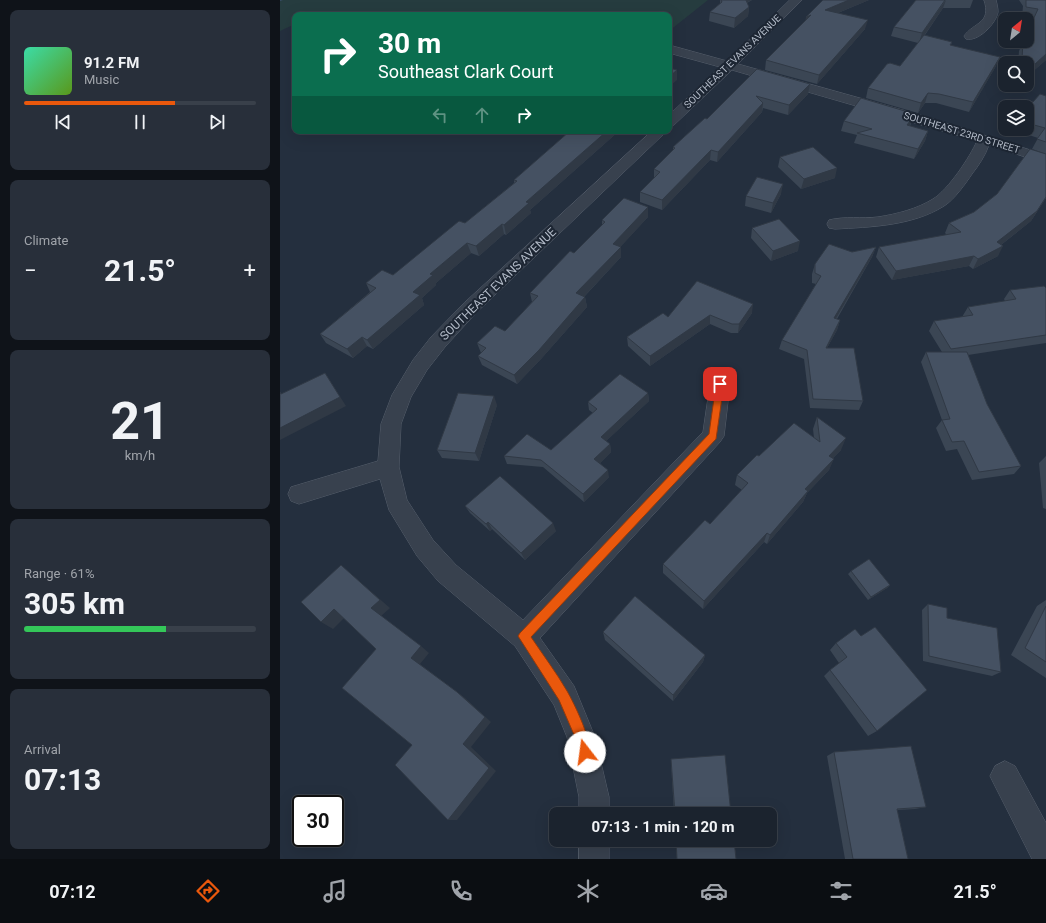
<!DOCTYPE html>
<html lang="en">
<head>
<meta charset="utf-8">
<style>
	body { margin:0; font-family:Roboto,sans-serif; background:#282f3a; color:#f1f3f6; height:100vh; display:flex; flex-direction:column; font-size:15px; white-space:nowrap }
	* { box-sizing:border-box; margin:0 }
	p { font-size:13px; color:#a0a4aa }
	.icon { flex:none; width:22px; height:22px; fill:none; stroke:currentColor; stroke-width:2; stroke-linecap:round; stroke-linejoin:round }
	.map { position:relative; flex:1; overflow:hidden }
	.drawer { display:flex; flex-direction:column; gap:10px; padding:10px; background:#0f1319; width:280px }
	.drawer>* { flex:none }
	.banner { position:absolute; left:12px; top:12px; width:380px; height:122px; border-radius:8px; box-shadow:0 4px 16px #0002,0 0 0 1px #39404a; background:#0b6e4f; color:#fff; overflow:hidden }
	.needle { width:26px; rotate:30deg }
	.fabs { position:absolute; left:718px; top:12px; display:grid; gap:8px }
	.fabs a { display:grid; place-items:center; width:36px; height:36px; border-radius:8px; background:#1b232e; box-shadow:0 4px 16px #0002,0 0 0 1px #39404a; font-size:20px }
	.speed { position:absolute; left:12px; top:795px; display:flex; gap:8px; font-size:20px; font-weight:700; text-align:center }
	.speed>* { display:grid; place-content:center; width:52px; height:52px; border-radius:50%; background:#1b232e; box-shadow:0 4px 16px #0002,0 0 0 1px #39404a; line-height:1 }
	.speed .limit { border:2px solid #111; border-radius:6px; background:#fff; color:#111 }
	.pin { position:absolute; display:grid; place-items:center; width:34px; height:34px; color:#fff; margin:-17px; border-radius:8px; box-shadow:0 2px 6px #0006 }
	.me { position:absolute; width:44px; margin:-22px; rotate:345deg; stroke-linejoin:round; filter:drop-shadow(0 0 3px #0008) }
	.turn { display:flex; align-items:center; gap:14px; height:84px; padding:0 20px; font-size:18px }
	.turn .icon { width:52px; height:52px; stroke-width:2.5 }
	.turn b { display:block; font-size:28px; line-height:34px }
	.lanes { display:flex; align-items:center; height:38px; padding:0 20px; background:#0003; justify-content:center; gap:20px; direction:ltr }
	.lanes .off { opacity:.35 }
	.big { font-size:30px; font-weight:700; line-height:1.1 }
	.drawer .tile { flex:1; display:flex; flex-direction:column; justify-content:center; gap:6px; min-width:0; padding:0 14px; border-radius:8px; background:#282f3a }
	.drawer .dial { align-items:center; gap:0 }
	.dial b { font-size:52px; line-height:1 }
	.song { display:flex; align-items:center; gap:12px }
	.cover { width:48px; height:48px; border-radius:6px; background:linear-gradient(135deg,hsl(160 70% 55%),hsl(90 70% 35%)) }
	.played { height:4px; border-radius:2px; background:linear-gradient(90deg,#ea580c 65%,#39404a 65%) }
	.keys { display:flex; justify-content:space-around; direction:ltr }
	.heat { display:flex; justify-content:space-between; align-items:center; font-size:22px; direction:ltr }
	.charge { height:6px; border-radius:3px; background:linear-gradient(90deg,#34c759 61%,#39404a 0) }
	.trip { position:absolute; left:269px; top:807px; width:228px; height:40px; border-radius:8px; background:#1b232e; box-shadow:0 4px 16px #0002,0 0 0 1px #39404a; font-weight:700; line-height:40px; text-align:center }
	.dock { display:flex; height:64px; justify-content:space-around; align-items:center; background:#0b0e12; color:#a0a4aa }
	.dock .icon { width:28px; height:28px }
	.dock .current { color:#ea580c }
	.dock b { font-size:18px; color:#f1f3f6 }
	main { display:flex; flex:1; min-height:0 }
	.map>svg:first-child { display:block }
	.green { fill:#263c3f }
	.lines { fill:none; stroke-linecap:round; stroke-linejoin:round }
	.stream { fill:#394c67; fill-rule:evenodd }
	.minor-casing { stroke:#565f6c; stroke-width:1 }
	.minor { fill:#38414e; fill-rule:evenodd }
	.wall { fill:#3b4654 }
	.shaded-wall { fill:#303945 }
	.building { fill:#455162; stroke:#303945 }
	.route { fill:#ea580c; stroke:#983908 }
	.labels { text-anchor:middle; stroke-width:4; stroke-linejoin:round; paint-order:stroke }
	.far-street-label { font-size:10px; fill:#b4bcc9; stroke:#1d2633 }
	.street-label { font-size:12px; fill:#b4bcc9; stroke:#1d2633 }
</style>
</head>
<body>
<main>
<section class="drawer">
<div class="tile">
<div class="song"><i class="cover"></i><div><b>91.2 FM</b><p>Music</p></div></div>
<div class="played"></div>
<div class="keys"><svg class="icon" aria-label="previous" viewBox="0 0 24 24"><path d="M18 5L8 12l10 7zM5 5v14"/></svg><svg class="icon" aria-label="pause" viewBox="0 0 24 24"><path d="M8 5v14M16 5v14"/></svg><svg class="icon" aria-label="next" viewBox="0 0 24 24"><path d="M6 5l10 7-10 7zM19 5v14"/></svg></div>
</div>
<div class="tile"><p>Climate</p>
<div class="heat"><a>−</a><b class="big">21.5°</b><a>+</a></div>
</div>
<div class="tile dial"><b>21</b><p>km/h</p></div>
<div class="tile"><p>Range · 61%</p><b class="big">305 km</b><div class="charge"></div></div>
<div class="tile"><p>Arrival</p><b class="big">07:13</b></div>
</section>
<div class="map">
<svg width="766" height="859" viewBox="0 0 766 859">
	<rect width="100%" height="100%" fill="#242f3e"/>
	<path class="green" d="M0 0H428L389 31V15H15V24L0 31Z"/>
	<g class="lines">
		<path class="stream" d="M0 0H3L0 1Z"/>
		<g class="minor-casing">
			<path id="minor" d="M510 0H522L458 64 644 116 766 155V164L709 145C705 156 699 165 692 174 686 183 674 200 664 206 632 226 591 227 555 229L549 228 547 224 549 220C565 216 582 219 598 217 617 214 637 209 653 199 668 190 690 157 697 141L452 70 394 125 389 126V115L440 67 389 53V45L447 61Z
				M704 0H716C717 4 718 8 718 12 716 24 698 42 686 39L684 36C694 22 712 24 704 0Z
				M372 131H387L196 313 165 347 147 370 131 397 121 424 119 467 127 500 153 540 176 565 243 620 423 432 430 384 433 378 440 376 447 378 450 384 444 436 440 442 260 638 294 686 315 737 329 797V814H299V797L287 737 274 705 235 646 158 581 137 556 109 510 100 479 19 504 11 501 8 494 11 487 98 461 101 424 112 395 133 360 151 337 184 303Z
				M725 761 735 766 766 823V859H752L715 786 710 776 715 766Z
				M299 840H329V859H299Z"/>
		</g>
		<use href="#minor" class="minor"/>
	</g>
	<path class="wall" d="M440 0H472L467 3 469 7 468 16 454 28 429 21 430 12 440 4Z
		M543 0H589L558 13 585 29 537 84 485 70 486 60 525 21Z
		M636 0H693L690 8H663L645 35 672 42 671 45 716 66 689 112 656 103H645L638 113 586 98 588 88 620 66 638 43 611 36 614 27Z
		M739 0H766V60L751 73 747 72V63H738L739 51 753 19 742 17 743 6Z
		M477 69 530 84 528 94 508 115 483 108 482 112 437 162 430 160 382 210 360 202V192L374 178V169L393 150V147L427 119Z
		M766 96V154L752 149 758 138 731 129H747V107L753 102Z
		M635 114 630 126 648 131 645 141 634 159 574 143 577 135 561 131 564 121Z
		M290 131H339L250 210 251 213 226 235 224 234 199 256 191 253 156 283V285L142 298 144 305 93 349 87 346 73 358 46 343 40 334 90 292 86 283 113 275 185 223 234 183V180Z
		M766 154V198L751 221 721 245 718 256 693 269 689 266 612 280 596 257 599 247 667 235 665 233 669 223 694 212 717 194Z
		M500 157 555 178 521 189 498 167Z
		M501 194 491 213 465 206 466 196Z
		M368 217 340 247 341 257 304 297H305L307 307 261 359 237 384 202 365 198 356 201 353 197 343 225 331 252 302 250 293 294 253 322 225V220Z
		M472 228 518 251 491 261 471 238Z
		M596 247 592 257 557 319 560 320 557 330 547 348 583 401 579 410 530 408 524 359 499 349 502 340 536 284 532 283V274L535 264 572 252Z
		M766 288V343L688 355 707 404 741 466 734 474 692 480 677 449 666 451 656 428 662 420 641 362 646 352H662L649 331 654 321 682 317 688 307 725 301 724 299 730 290Z
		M472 313 458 333H451L430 324 370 366 348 346 347 337 388 317Z
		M368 393 369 401 326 441 330 444 331 452 320 463 329 477 304 502 263 467 227 464 224 456 271 450 313 413 309 410 308 402Z
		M217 405 199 461 162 458 157 450Z
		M537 417 561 450 553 458 549 470 527 493 523 502 487 544 484 542 423 609 383 573V564L430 524 462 490 455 485 457 475 479 456 534 438 533 429Z
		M766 456V509L763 508 759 463Z
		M185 506 276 531 245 560 212 529 210 531 190 513Z
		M571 571 610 585 607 588 588 600 568 574Z
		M766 600V678L731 655 757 606Z
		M648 604 667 618 721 672 712 676 643 661 642 610Z
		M323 632 425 655 423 662 393 701 325 640Z
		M581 636 597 731 588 736 544 676 550 670 559 663 550 650 556 643Z
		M554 752 646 807 635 809 617 810 628 859H565L547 756Z
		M391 759 451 814H394L391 762Z
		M396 840H454L456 859H397Z"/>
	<path class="shaded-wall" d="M463 0H472L463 4Z
		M569 0H589L543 19 545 10Z
		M666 0 663 8 639 43 642 33Z
		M469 7 468 16 454 28 455 18Z
		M531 15 524 26 526 17Z
		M588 20 585 29 537 84 539 75Z
		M766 54V60L751 73 755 64Z
		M720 57 716 66 689 112 693 102Z
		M397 70V80L389 87V77Z
		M530 84 528 94 508 115 509 105Z
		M648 93 645 103 638 113 641 103Z
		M483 103 482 112 437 162 438 152Z
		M635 114 631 123 624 135 627 125Z
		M327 131H339L250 210 251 213 226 235 224 225 246 202Z
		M648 131 645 141 634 159 638 149Z
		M431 150 430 160 382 210V200Z
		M557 168 555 178 521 189 524 179Z
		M503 184 501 194 491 213 493 203Z
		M766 197 751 221 712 252 717 242Z
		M368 207V217L334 254 333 244Z
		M222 224 224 234 199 256 196 246Z
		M520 241 518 251 491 261 493 251Z
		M187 243 191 253 156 283V285L142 298 144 305 93 349 87 340 150 274Z
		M723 246 718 256 693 269 698 259Z
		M341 247V257L298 303 296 293Z
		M596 247 592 257 551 327 554 318Z
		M694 256 689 266 612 280 616 271Z
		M305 297 307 307 261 359 237 384 234 375Z
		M473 304 472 313 458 333 459 324Z
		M430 315V324L370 366V356Z
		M560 320 557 330 542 357 546 348Z
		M82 337 87 346 73 358 67 349Z
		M45 373 66 406 0 440V428Z
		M368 393 369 401 322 445 321 437Z
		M214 396 217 405 199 461 195 453Z
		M566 438 561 450 544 467 549 456Z
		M330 444 331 452 316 467 314 459Z
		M554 459 549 470 527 493 523 502 487 544 490 535 525 489Z
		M328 470 329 477 304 502 303 494Z
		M208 522 212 529 210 531 206 524Z
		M273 523 276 531 245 560 241 553Z
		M487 533 484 542 423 609 424 601Z
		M71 574 110 608 101 616 91 608Z
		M610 585 607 588 588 600 591 597Z
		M54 609 65 617 53 629 41 622Z
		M141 646 149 653 140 664 185 698 211 722 191 747 216 771 177 820H168L183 744 131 658Z
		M425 655 423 662 393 701V695Z"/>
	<path class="building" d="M441 0H466L469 7 455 18 430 12 442 2Z
		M543 0H569L545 10 588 20 539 75 486 60 531 15 526 17Z
		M636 0H665L642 33 614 27Z
		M746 0H766V54L755 64 742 59 743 41H747V33L758 9 746 7Z
		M644 35 672 42 670 45 720 57 693 102 659 94 648 93 641 103 588 88 607 64 610 63 620 66Z
		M389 68 397 70 389 77Z
		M477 69 530 84 509 105 476 96 483 103 438 152 431 150 382 200 360 192 380 172 374 169 395 148 393 147 425 118 427 119Z
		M760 94 766 96V142L757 139 765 128 747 123V107H742L747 100 753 102Z
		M581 98 635 114 627 125 648 131 638 149 577 133 592 129 564 121Z
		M290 131H327L246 202 249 203 224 225 222 224 196 246 187 243 150 274 153 275 133 292 140 295 87 340 82 337 67 349 40 334 96 288 86 283 102 270 113 275 179 221 185 223 237 181 234 180Z
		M533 147 557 168 524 179 500 157Z
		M750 149 766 154V197L757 211 717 242 723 246 698 259 694 256 616 271 599 247 681 232 669 223 694 212 717 194Z
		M477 177 503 184 493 203 466 196Z
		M344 198 368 207 333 244 341 247 296 293 305 297 259 350 234 375 198 356 206 348 197 343 215 326 225 331 258 296 250 293 290 251 294 253 325 222 322 220Z
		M499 219 520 241 493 251 472 228Z
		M549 244 572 252 596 247 554 318 560 320 546 348H574L583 401 533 399 527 350 502 340 541 276 535 273V264Z
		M417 281 473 304 459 324H452L430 315 370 356 347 337 383 313 388 317Z
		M764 286 766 288V335L671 349 654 321 693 315 688 307 736 299 730 290Z
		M646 352H687L707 404 741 466 699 472 684 441 672 442 662 420 670 419Z
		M45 373 60 397 0 428V392L1 394Z
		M340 374 368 393 321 437 330 444 314 459 328 470 303 494 261 460 224 456 247 434 271 450 317 409 308 402Z
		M178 393 214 396 195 453 157 450Z
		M537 417 566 438 549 456 554 459 525 489 528 491 490 535 487 533 424 601 383 564 425 520 430 524 468 483 457 475 477 455 479 456 514 423 540 442Z
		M220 476 273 523 241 553 208 522 206 524 185 506Z
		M589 559 610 585 591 597 571 571Z
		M61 565 100 600 91 608 141 646 131 658 177 692 205 717 183 744 209 768 168 820 115 765 132 745 62 688 96 649 54 609 41 622 21 602Z
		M355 596 425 655 393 695 323 632Z
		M648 604 667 608V618L717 628 721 672 649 656Z
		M766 606V662L745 648Z
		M595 627 647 690 597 731 550 670 567 657 556 643 575 629 581 636Z
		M631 746 646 807 617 809 628 859H573L554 752Z
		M445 755 451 814H395L391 759Z
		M396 840H454L456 859H397Z"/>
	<path class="route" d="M440 380 444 384 436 439 251 637C263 655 276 672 287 691 294 703 314 744 309 756L305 758 300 756 295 737 279 700 238 636 240 633 429 434 436 384Z"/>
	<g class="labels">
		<g class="far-street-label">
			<text transform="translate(452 61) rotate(-44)" y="4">SOUTHEAST EVANS AVENUE</text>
			<text transform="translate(682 132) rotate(17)" y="4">SOUTHEAST 23RD STREET</text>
		</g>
		<g class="street-label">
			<text transform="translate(218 284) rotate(-44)" y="4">SOUTHEAST EVANS AVENUE</text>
		</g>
	</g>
</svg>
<div class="fabs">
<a><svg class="needle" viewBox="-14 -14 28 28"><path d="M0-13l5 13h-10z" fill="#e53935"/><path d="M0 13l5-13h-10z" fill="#a0a4aa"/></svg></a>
<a><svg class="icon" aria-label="search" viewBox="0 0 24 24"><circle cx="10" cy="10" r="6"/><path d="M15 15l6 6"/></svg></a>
<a><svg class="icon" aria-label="layers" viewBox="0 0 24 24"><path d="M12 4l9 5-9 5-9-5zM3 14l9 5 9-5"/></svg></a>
</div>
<div class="speed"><div class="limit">30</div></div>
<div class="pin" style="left:440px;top:384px;background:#d93025"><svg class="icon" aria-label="arrive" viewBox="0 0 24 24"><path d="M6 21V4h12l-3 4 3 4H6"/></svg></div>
<svg class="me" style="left:305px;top:752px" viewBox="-20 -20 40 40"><circle r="19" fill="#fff"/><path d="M0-13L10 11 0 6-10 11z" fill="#ea580c"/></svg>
<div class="trip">07:13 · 1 min · 120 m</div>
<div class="banner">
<div class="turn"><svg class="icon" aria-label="right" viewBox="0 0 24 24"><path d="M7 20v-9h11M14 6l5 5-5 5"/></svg><div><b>30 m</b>Southeast Clark Court</div></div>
<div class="lanes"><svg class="icon off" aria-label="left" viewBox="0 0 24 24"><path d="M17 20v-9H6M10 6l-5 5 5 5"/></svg><svg class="icon off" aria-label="ahead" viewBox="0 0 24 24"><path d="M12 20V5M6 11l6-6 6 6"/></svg><svg class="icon" aria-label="right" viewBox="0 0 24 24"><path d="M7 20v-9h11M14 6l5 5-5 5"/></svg></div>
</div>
</div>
</main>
<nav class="dock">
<b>07:12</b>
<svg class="icon current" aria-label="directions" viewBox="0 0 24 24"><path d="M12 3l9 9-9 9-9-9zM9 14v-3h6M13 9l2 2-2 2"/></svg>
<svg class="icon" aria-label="music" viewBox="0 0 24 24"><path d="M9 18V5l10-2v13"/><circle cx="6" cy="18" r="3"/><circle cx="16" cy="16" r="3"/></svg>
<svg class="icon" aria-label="phone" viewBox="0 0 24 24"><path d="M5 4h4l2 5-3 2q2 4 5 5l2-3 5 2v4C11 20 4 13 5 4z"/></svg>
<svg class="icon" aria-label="climate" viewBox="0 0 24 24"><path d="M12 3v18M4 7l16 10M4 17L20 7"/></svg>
<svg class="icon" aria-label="car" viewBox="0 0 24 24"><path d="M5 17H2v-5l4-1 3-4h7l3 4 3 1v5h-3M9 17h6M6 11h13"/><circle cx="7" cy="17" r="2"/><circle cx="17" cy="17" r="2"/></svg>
<svg class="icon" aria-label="filters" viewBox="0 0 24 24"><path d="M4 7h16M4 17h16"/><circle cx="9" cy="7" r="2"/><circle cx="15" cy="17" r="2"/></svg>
<b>21.5°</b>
</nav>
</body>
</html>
